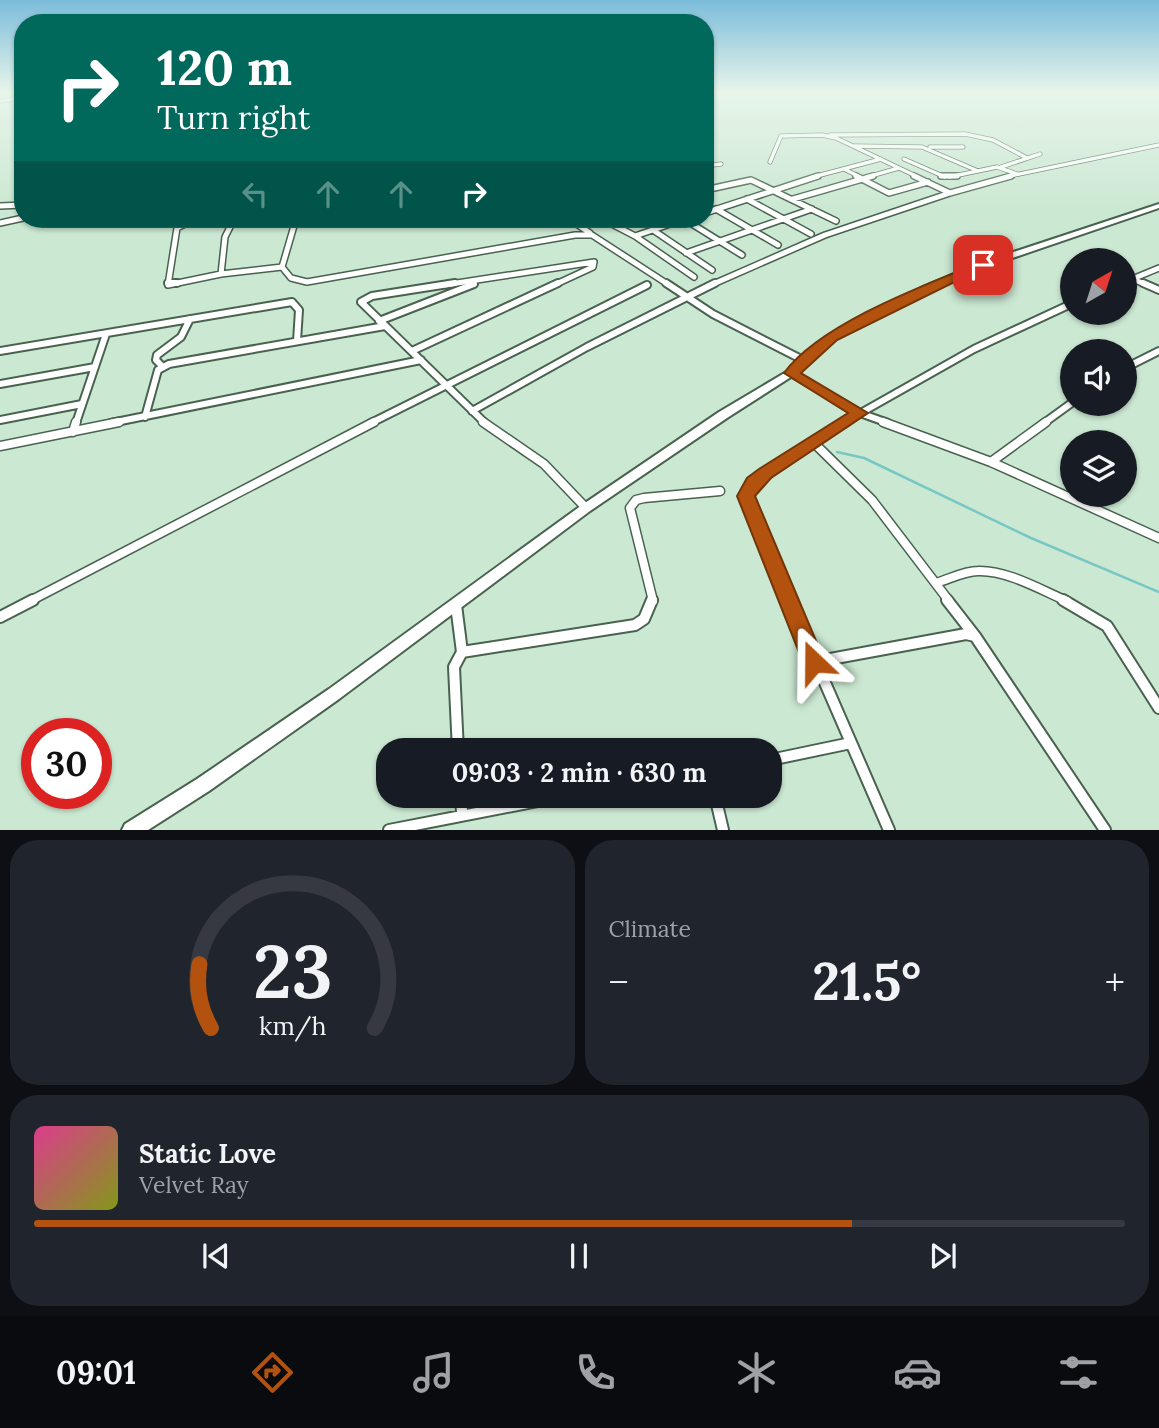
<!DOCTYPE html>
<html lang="en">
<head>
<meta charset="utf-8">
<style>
	body { margin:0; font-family:Lora,serif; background:#20242c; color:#f1f3f6; height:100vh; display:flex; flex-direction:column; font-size:26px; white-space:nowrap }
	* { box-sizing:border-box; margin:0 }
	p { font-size:23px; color:#9ea1a6 }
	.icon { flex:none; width:38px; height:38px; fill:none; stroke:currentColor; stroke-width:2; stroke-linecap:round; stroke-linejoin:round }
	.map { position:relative; height:830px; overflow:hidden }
	.drawer { display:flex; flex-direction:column; gap:10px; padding:10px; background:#0d0f14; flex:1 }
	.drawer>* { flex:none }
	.guide { position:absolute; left:14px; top:14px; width:700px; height:214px; border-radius:28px; box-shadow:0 2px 5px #0004; background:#00695c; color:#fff; overflow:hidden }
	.needle { width:46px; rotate:39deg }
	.tools { position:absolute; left:1060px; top:248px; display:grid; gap:14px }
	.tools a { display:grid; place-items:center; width:77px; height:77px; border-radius:50%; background:#171b24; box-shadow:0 2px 5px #0004; font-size:35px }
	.speed { position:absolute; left:21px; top:718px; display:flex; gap:14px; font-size:35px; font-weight:700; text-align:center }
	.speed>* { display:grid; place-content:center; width:91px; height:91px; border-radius:50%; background:#171b24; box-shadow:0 2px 5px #0004; line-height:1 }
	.speed .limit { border:10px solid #d22; background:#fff; color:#111 }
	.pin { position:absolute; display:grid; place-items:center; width:60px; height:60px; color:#fff; margin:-30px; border-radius:14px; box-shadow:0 4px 10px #0006 }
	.me { position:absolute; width:77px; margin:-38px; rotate:337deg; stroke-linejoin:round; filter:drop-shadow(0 0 5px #0008) }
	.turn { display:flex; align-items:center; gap:24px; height:147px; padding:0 28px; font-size:32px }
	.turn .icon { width:91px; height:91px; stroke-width:2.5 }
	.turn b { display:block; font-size:49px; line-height:60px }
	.lanes { display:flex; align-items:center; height:66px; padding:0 28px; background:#0003; justify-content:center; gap:35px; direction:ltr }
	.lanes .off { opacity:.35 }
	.big { font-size:52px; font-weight:700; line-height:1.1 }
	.drawer .card { flex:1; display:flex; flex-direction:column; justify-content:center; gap:10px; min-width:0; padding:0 24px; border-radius:28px; background:#20242c }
	.drawer .dial { align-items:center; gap:0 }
	.dial svg { height:182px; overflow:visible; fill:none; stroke:#363941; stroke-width:7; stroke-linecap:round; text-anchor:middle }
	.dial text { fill:#f1f3f6; stroke:none }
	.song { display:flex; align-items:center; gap:21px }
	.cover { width:84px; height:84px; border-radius:10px; background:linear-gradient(135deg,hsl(330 70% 55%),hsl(70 70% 35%)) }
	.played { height:7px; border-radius:4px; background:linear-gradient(90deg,#b2520e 75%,#363941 75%) }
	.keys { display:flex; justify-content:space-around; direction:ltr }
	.heat { display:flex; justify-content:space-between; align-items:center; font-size:38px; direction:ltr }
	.drawer .tiles { flex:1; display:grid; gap:10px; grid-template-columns:1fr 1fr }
	.card:last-child { grid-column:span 2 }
	.trip { position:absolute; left:376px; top:738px; width:406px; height:70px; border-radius:28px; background:#171b24; box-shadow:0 2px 5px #0004; font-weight:700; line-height:70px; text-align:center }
	.menu { display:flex; height:112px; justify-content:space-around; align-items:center; background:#090b0e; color:#9ea1a6 }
	.menu .icon { width:49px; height:49px }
	.menu .active { color:#b2520e }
	.menu b { font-size:32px; color:#f1f3f6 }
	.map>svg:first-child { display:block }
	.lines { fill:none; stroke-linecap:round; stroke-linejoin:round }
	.stream { stroke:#79c7c4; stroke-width:2.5 }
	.street-far4-casing { stroke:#49624f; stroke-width:5 }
	.street-far3-casing { stroke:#49624f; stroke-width:8 }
	.street-far2-casing { stroke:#49624f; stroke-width:10 }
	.street-far1-casing { stroke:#49624f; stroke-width:11 }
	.street-casing { stroke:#49624f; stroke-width:14 }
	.secondary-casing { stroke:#49624f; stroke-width:4 }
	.street-far4 { stroke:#fff; stroke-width:3.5 }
	.street-far3 { stroke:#fff; stroke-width:5 }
	.street-far2 { stroke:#fff; stroke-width:6 }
	.street-far1 { stroke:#fff; stroke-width:8 }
	.street { stroke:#fff; stroke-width:10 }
	.secondary { fill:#fff; fill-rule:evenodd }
	.route { fill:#b2520e; stroke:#743509; stroke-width:2 }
</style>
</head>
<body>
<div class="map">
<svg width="1159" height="830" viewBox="0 0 1159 830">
	<rect width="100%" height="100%" fill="#cbe8d2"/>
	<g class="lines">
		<path class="stream" d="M837 452 864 458 1031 538 1159 592"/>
		<g class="street-far4-casing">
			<path id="street-far4" d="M0 101 23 98
				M830 135 965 134 993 140 1027 158
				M854 146 922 147 978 171
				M930 147H963
				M904 159 945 177
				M770 162 781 136 822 135 836 138 918 177
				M705 166 721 164
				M1001 167 1040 154
				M844 169 860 177
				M813 177 881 159
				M867 177 899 168
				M949 177 997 167 1017 174
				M1005 177 1159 145"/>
		</g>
		<g class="street-far3-casing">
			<path id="street-far3" d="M856 176 889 193 928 182
				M914 176 950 193 1011 176
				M941 176H957
				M705 190 751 180 836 221
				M747 199 811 234
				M793 199 873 176
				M0 206 23 205
				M716 209 778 245
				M705 213 818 176
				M296 219 282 267 291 278 307 282 575 235H592L669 285
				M556 219 572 221 590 233
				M611 219 606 221 635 236
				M684 219 742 255
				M685 219 635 236 694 277
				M0 223 23 218
				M653 230 712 270
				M686 253 812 209
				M221 274 225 237 234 219
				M1135 280 1147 285
				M1125 282 1159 268
				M168 285 177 228 196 219
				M168 285 221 274 282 267
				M444 285 594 262
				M471 285 474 284
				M554 285 593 267 594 262
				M711 285 825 235 950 193"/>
		</g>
		<g class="street-far2-casing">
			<path id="street-far2" d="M168 283H177
				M455 283 372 296 361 302 485 423
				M666 283 713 314 805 361
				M1143 283 1159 290
				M379 321 474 284
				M0 351 292 302 299 310 297 341
				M412 351 558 283
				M162 366 156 360 157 355 181 337 190 319
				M1125 368 1159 351
				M791 373 860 413 888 423
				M0 384 95 367
				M472 411 587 347 715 283
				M145 417 158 370 169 364 385 326
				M0 420 82 404
				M76 423 106 334
				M111 423 421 360
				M371 423 647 285
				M843 423 974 349 1073 303
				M1044 423 1073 402"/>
		</g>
		<g class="street-far1-casing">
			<path id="street-far1" d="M483 422 544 464 586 508
				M883 422 991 462 1159 538
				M73 432 76 422
				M813 442 872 500 949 601
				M0 446 119 422
				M991 462 1046 422
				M936 583C950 579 964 571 978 571 1007 570 1041 590 1067 601
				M30 601 374 422
				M653 601 630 508 636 500 644 498 720 491
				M790 601 748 505V489L772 468 846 422"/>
		</g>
		<g class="street-casing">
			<path id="street" d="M789 600 889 830
				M947 600 975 636
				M1063 600 1107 626 1159 708
				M456 605 462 652
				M0 617 33 600
				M814 662 966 634 975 636 1105 830
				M458 751 454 667 462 652 635 625 644 619 652 600
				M770 760 851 743
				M461 796 462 813
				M715 796 723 830
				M389 830 564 796"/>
		</g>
		<g class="secondary-casing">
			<path id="secondary" d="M1159 204V208L986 267 931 290 835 339 794 375 727 418 590 511 339 699 209 791 148 830H122L125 824 197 779 329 689 582 505 719 412 788 371 829 335 925 286 980 263Z"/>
		</g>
		<use href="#street-far4" class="street-far4"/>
		<use href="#street-far3" class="street-far3"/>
		<use href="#street-far2" class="street-far2"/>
		<use href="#street-far1" class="street-far1"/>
		<use href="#street" class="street"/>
		<use href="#secondary" class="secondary"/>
	</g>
	<linearGradient id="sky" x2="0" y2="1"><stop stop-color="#7bbcda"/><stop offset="0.44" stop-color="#e8f5eb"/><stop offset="1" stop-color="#e8f5eb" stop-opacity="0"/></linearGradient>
	<rect width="1159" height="209" fill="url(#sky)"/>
	<path class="route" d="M979 263 989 265 837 340 801 373 868 413 771 478 755 496 825 662 822 670 814 673 806 670 737 496 747 478 759 469 848 413 784 373C820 324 922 286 979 263Z"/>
</svg>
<div class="tools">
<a><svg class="needle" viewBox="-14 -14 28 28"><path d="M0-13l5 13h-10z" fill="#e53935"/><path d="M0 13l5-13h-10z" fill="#9ea1a6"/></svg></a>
<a><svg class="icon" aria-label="sound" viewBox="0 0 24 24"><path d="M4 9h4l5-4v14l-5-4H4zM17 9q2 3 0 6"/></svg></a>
<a><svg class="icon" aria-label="layers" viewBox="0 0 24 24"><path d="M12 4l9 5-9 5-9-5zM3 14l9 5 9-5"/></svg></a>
</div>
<div class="speed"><div class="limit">30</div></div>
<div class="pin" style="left:983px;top:265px;background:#d93025"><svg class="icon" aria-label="arrive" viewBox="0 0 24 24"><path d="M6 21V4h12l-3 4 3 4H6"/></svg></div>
<svg class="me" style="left:814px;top:662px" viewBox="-20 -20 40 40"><path d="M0-17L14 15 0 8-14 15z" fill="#b2520e" stroke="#fff" stroke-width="4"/></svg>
<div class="trip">09:03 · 2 min · 630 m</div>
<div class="guide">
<div class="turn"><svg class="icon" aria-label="right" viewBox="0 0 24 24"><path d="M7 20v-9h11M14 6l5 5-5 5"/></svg><div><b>120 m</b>Turn right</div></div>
<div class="lanes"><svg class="icon off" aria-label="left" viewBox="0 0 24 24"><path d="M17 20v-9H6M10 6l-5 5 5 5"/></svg><svg class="icon off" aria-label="ahead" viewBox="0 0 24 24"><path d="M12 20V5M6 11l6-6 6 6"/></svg><svg class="icon off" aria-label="ahead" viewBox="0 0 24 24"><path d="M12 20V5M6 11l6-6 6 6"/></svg><svg class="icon" aria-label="right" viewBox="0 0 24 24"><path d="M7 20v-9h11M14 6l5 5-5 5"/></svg></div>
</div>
</div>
<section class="drawer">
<div class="tiles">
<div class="card dial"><svg viewBox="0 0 100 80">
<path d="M14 69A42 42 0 1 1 86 69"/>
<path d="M14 69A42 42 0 0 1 9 41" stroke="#b2520e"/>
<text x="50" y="56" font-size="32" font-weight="700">23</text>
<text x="50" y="72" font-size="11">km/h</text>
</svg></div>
<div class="card"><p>Climate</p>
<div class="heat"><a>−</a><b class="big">21.5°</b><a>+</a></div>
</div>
<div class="card">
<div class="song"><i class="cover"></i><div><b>Static Love</b><p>Velvet Ray</p></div></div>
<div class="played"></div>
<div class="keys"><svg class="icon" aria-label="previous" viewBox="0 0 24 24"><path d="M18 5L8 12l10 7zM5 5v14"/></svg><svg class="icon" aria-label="pause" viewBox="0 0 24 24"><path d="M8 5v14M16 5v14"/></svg><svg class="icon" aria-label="next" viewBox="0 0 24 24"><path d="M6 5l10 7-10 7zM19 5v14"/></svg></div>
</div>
</div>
</section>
<nav class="menu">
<b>09:01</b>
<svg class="icon active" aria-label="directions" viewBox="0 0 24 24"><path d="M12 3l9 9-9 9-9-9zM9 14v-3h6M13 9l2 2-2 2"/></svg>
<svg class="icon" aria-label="music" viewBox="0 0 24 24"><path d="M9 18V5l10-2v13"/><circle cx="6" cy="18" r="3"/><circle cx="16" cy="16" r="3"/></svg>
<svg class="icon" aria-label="phone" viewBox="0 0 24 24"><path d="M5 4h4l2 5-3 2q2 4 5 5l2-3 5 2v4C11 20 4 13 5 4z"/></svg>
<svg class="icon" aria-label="climate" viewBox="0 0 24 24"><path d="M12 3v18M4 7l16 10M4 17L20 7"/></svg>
<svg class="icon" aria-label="car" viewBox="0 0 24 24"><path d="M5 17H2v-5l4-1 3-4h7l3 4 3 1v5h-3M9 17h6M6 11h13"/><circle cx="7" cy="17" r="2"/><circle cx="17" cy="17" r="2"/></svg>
<svg class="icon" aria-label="filters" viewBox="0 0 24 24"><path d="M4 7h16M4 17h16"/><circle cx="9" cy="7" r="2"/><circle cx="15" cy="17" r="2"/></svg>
</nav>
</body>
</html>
